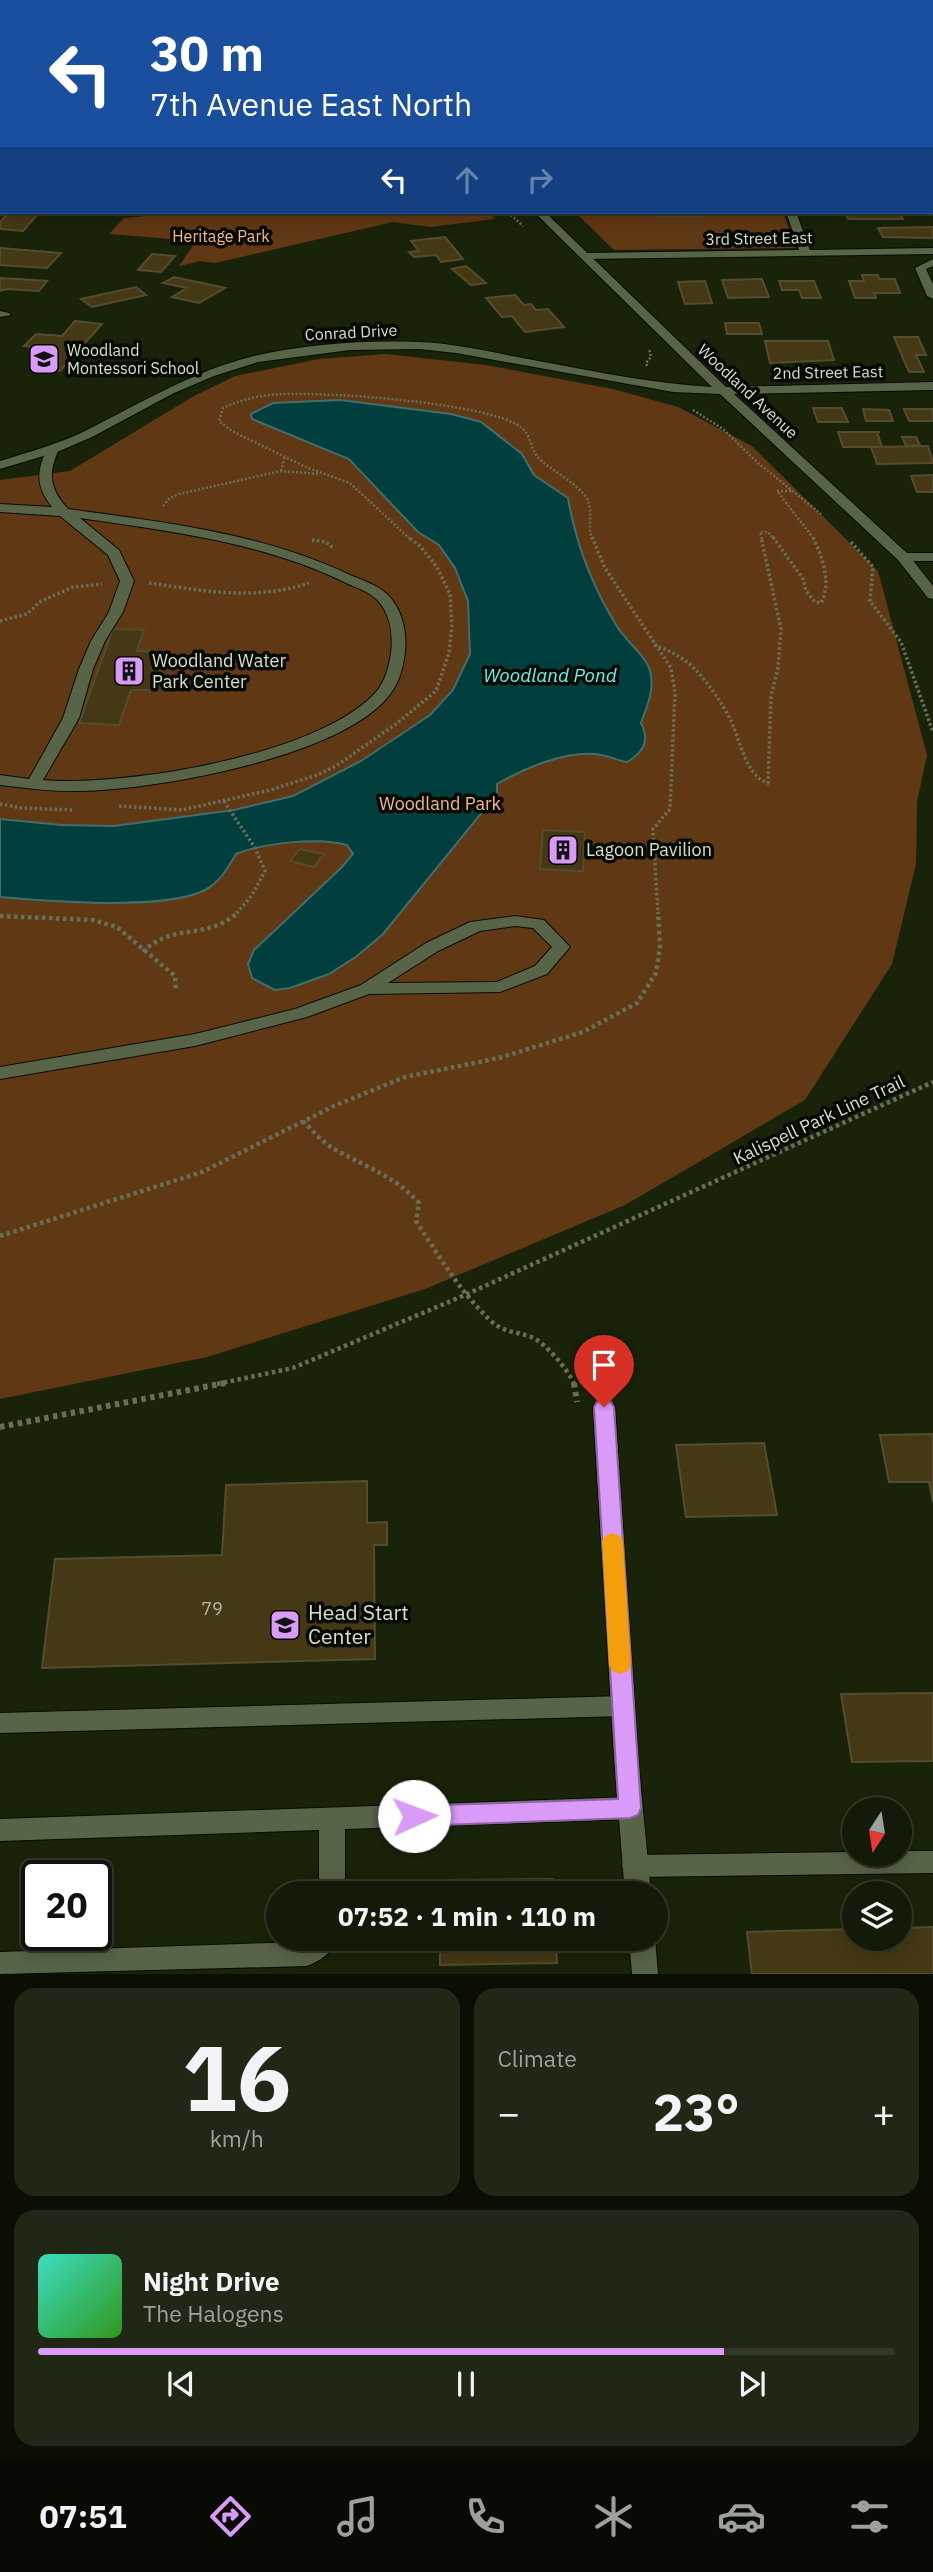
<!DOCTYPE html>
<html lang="en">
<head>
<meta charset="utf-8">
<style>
	body { margin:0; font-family:"IBM Plex Sans",sans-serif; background:#202715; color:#f1f3f6; height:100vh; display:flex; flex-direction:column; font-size:26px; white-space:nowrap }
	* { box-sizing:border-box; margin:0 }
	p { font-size:23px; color:#9da19b }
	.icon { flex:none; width:38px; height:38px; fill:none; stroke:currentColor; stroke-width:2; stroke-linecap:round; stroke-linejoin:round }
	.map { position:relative; height:1974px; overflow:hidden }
	.details { display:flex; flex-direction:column; gap:14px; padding:14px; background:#0a0e04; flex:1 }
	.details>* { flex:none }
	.banner { position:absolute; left:0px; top:0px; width:934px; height:214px; box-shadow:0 4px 18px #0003,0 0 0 2px #323828; background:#1a4fa0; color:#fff; overflow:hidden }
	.needle { width:46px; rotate:192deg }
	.buttons { position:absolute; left:842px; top:1797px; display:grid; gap:14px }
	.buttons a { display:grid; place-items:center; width:70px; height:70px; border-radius:50%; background:#131a07; box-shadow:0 4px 18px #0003,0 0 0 2px #323828; font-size:35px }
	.speed { position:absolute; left:21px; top:1860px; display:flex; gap:14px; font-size:35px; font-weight:700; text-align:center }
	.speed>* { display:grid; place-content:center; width:91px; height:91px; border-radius:50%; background:#131a07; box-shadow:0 4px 18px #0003,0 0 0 2px #323828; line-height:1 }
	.speed .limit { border:4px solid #111; border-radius:10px; background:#fff; color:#111 }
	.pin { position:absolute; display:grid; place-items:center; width:60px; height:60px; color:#fff; margin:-72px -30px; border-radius:50% 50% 50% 0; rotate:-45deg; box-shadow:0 0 7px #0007 }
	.pin .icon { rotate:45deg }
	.me { position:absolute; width:77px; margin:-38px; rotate:88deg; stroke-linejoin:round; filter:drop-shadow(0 0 5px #0008) }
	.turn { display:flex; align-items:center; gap:24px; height:147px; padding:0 35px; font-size:32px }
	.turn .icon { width:91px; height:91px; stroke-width:2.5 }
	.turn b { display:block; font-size:49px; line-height:60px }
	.lanes { display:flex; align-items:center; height:66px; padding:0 35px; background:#0003; justify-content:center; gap:35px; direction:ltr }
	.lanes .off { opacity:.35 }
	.big { font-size:52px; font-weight:800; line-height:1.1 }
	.details .widget { flex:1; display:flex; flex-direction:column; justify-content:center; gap:10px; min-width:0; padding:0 24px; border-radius:21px; background:#202715 }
	.details .dial { align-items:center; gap:0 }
	.dial b { font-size:91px; line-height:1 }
	.song { display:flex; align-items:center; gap:21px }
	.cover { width:84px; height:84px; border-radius:10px; background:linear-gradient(135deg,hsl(170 70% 55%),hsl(110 70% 35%)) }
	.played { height:7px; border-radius:4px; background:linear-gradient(90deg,#da9af7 80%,#323828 80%) }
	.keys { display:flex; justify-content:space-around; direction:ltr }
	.heat { display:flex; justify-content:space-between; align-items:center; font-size:38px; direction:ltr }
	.details .tiles { flex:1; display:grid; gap:14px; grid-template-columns:1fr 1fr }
	.widget:last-child { grid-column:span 2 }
	.trip { position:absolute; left:266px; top:1881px; width:402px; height:70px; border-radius:35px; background:#131a07; box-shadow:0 4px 18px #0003,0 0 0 2px #323828; font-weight:800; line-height:70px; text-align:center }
	.menu { display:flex; height:112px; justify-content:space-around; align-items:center; background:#080a03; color:#9da19b }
	.menu .icon { width:49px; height:49px }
	.menu .selected { color:#da9af7 }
	.menu b { font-size:32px; color:#f1f3f6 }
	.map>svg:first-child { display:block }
	.green { fill:#613814 }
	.water { fill:#013e3e; stroke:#426e6a; stroke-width:2 }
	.building { fill:#443914; stroke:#554c2f; stroke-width:2 }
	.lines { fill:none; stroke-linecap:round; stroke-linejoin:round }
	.lane-casing { stroke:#050c00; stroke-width:2 }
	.street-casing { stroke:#050c00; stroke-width:2 }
	.secondary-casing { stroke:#050c00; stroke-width:2 }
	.path-far3 { stroke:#676f59; stroke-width:2.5; stroke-dasharray:2 2; stroke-linecap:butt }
	.path-far2 { stroke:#676f59; stroke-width:3.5; stroke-dasharray:2.5 2.5; stroke-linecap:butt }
	.path-far1 { stroke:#676f59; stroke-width:4.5; stroke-dasharray:3.5 3.5; stroke-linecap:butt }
	.path { stroke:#676f59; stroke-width:6; stroke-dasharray:4.5 4.5; stroke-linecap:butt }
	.lane { fill:#586448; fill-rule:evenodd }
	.street { fill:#586448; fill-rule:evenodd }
	.secondary { fill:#586448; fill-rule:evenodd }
	.route { fill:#da9af7; stroke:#8e64a1; stroke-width:2 }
	.slow { fill:#f59e0b }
	.labels { text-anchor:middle; stroke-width:7; stroke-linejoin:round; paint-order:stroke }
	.far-park-label { font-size:16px; fill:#f6b686; stroke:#070a03 }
	.far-street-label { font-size:16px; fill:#d8dfcf; stroke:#070a03 }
	.far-poi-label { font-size:16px; fill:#d8dfcf; stroke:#070a03; text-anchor:start }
	.poi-label { font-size:18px; fill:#d8dfcf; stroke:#070a03; text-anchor:start }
	.park-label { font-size:18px; fill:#f6b686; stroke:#070a03 }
	.street-label { font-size:18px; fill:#d8dfcf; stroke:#070a03 }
	.near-number-label { font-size:18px; fill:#b3b6a0 }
	.water-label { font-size:19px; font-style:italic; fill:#64f3f3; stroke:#070a03 }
	.near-poi-label { font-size:21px; fill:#d8dfcf; stroke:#070a03; text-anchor:start }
</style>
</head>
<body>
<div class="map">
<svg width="933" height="1974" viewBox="0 0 933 1974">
	<rect width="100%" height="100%" fill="#192309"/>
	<path class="green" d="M188 212H489L495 219 430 227 393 222 215 263 200 261 179 266 196 241 109 234 124 218Z
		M575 212H783L796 248 614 250Z
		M386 354 486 365 613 389 678 407 752 446 878 571 927 755 917 802 916 864 892 964 805 1100 625 1205 425 1289 207 1357 0 1399V480L70 471 194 396 235 376 319 359Z"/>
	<path class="water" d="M340 400 451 414 481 422 522 454 534 475 568 498C576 545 593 588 618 628 627 642 646 656 650 671 655 690 647 706 641 723 650 740 643 753 627 762 617 760 606 755 595 754 563 752 524 768 497 784V794L383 934 357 956 329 974 290 988 275 990 252 978 248 964 254 950 341 868 353 854 347 845C319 837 263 843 236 854 227 869 220 882 205 890 164 911 47 901 0 897V819L62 825 114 826 234 810 293 796 361 761 430 715 453 690 470 654 468 601 455 568 439 545 418 532 349 459 252 419 251 414 273 403Z"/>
	<path class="building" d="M655 212H702L703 217H656Z
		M845 212H899L903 219H848Z
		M9 213 37 215 23 231 0 229V222Z
		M933 227V238L883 237 878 228Z
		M445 237 463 259 441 262 436 255 414 257 409 252 419 251 411 241Z
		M0 248 61 253 47 268 0 265Z
		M152 254 175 256 161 272 138 270Z
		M466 266 486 283 471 285 452 269Z
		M862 275H878L879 279H895L900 293H874L876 298H855L849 281H864Z
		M174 277 225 288 199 303 172 297 187 288 163 283Z
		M0 278 47 281 39 291 7 289 0 291Z
		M762 279 769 297 728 298 722 280Z
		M705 281 712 303 685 304 678 282Z
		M779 281H814L821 298H802L799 290H782Z
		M136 287 146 295 92 307 81 299Z
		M515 295 524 305 531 304 536 310 548 309 564 327 525 332 512 316 502 317 486 298Z
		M75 321 102 324 60 371 32 368 49 349 24 346 36 334 62 336Z
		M725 323H759L762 334H727Z
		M894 337H918L926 355H916L924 372H909Z
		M765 341H828L834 360 770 363Z
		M813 408H842L848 422H818Z
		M863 409 889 410 893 421H866Z
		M904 409H933V421H909Z
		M838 432H880H877L882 447H843Z
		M902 437H916L920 445 906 446Z
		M928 446 933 463 877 464 871 447Z
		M933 475V492H917L911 476Z
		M113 629 144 630 137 651 167 652 154 690H131L119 725 79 723Z
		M543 830 585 832 583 871 540 869Z
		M300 849 324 854 314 867 290 861Z
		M933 1434V1502L929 1482H889L880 1435Z
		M764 1443 777 1515 686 1517 676 1445Z
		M367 1481V1523L387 1522V1545H374L375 1659 42 1668 55 1559 222 1555 226 1485Z
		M933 1693V1761L852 1762 841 1694Z
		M553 1879 554 1894H440V1880Z
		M933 1927V1974H752L747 1932 854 1929V1939H900V1928Z
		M440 1939H556L557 1963 440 1965Z"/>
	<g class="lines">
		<g class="lane-casing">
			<path id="lane" d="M540 0H548L549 2H541Z
				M839 0H847L848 2H840Z
				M933 259V266L926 269 933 284V299L927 296 915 268Z
				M53 445 59 449C48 473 49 489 68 509 163 522 262 533 350 575 362 580 378 585 388 595 404 611 408 637 404 659 402 673 397 686 388 697 337 758 155 790 79 791 52 792 26 788 0 785V775L29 779 63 718 79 669 91 641 109 612 120 581 108 555 60 516 0 512V504L52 507C36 487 36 472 47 449ZM80 518C169 531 260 542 342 581 354 587 371 592 379 602 391 616 393 636 391 653 389 666 385 682 376 692 320 755 125 787 43 780L79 718 93 669 105 641 123 612 134 581 119 550Z
				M515 916 544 920 570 947 547 974 500 992 369 994 307 1017 195 1046 0 1079V1067L195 1034 295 1009 361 985 426 943 470 922ZM515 926 533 928 552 947 535 966 497 982 388 983 438 951 480 931Z
				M623 1696 631 1699 635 1706 631 1713 623 1716 0 1733V1713Z
				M630 1797 639 1800 642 1808 639 1816 630 1819 345 1829V1894H319V1830L0 1841V1819Z
				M900 1851H933V1873L635 1877 626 1874 622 1866 626 1858 635 1855 854 1852V1855H900Z
				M306 1939H339C333 1952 320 1961 307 1966L0 1974V1952L302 1942Z"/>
		</g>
		<g class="street-casing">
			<path id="street" d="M211 0H222L223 2H212Z
				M704 0H712L713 2H705Z
				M0 114H2V120H0Z
				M2 145V153H0V146Z
				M786 212H796L810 250 933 248V254L585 259 580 256 585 253 799 250Z
				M0 311 9 313 11 315 0 317Z
				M933 553V561H903L896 557 903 553Z
				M604 1399 612 1401 615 1407 638 1757 651 1894H625L614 1757 593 1407 596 1401Z
				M629 1939H655L658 1974H632Z"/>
		</g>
		<g class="secondary-casing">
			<path id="secondary" d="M291 0H301L302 2H292Z
				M534 212H545L726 387 933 382V390L734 394 908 554 933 586V599L928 598 898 560 720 394 673 392 456 353 419 349 350 350 258 362 214 376 174 393 92 437 57 452 0 469V461C29 452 58 444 85 431 141 403 193 371 254 356 306 344 365 340 418 342 448 343 478 349 507 355 575 367 643 383 712 387Z"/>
		</g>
		<path class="path-far3" d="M508 212 523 226
			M647 366 646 363 651 357 649 349
			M693 410 723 429 758 463 821 514
			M281 471 285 456
			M791 491H777L814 539
			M163 506 170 498 179 494 281 471 318 474
			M410 539 350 483 308 468 232 431 219 421 223 408C238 401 253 397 269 395 313 390 491 402 522 428 531 436 530 447 537 456 549 470 576 482 586 497 594 510 587 526 592 539
			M762 539 760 532H768L774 539"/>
		<path class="path-far2" d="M592 537 605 568 671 668 675 693 670 809 653 829 658 914
			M773 537 803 579 806 591 815 602 821 603C832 582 822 557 813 537
			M312 540 326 542 333 548
			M851 542 873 567 870 601 901 642 933 732
			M149 583C203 591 256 601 309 583
			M0 621 27 614 41 601 73 587 102 584
			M654 645C670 651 683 657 696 670 708 683 722 703 730 719 740 738 745 776 768 783L771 696 778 668 781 629 761 537
			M224 801 255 848 265 871 252 895 236 914
			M0 804 22 808 72 810
			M119 806 182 810 270 790 317 775 336 766 396 724 436 691 449 653 452 626 450 594 437 567 420 546 408 537"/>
		<path class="path-far1" d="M0 916 93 920 117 927 175 976 176 991
			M143 952C172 922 208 941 238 912
			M303 1121C313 1131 323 1143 336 1150 366 1167 395 1176 419 1203L416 1221C439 1256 460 1292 491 1321 504 1333 516 1331 531 1337 544 1341 570 1372 574 1384
			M0 1236 202 1172 334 1106 405 1077 499 1058 583 1032 637 1003 656 973 660 946 658 912
			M217 1384 293 1368 465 1295 933 1082"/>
		<path class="path" d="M574 1383 577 1402
			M0 1427 225 1383"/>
		<use href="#lane" class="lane"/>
		<use href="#street" class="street"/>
		<use href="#secondary" class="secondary"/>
	</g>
	<path class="route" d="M604 1400 611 1402 614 1407 641 1808 638 1815 630 1818 414 1826 405 1823 402 1816 405 1809 414 1806 618 1799 594 1407 597 1402Z"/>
	<path class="slow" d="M612 1533 620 1536 623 1541 631 1665 628 1671 620 1674 612 1671 609 1665 602 1541 605 1536Z"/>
	<defs>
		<g id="school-square" transform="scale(1.575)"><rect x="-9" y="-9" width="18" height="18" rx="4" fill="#da9af7" stroke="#070a03"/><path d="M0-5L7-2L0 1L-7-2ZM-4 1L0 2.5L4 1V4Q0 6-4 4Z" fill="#111"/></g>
		<g id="building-square" transform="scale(1.575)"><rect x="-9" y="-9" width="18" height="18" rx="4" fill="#da9af7" stroke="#070a03"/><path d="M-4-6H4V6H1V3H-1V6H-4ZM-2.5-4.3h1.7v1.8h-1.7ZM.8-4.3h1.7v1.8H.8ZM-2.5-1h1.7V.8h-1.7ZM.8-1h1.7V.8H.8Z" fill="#111"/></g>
	</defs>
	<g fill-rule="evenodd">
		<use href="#school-square" x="44" y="359"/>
		<use href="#building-square" x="129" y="671"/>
		<use href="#building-square" x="563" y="850"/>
		<use href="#school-square" x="285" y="1625"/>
	</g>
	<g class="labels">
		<g class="far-park-label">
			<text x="221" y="242">Heritage Park</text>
		</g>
		<g class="far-street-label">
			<text transform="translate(759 238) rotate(-1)" y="6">3rd Street East</text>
			<text transform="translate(351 332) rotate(-3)" y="6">Conrad Drive</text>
			<text transform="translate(828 372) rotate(-1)" y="6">2nd Street East</text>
			<text transform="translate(748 391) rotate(43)" y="6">Woodland Avenue</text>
		</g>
		<g class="far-poi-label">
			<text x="67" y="356">Woodland<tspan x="67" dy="18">Montessori School</tspan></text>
		</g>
		<g class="poi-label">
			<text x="152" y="667">Woodland Water<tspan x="152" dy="21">Park Center</tspan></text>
			<text x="586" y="856">Lagoon Pavilion</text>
		</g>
		<g class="park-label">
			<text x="440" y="810">Woodland Park</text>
		</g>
		<g class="street-label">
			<text transform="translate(819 1120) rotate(-25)" y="6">Kalispell Park Line Trail</text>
		</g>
		<g class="near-number-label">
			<text x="212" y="1615">79</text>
		</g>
		<g class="water-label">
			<text x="550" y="682">Woodland Pond</text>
		</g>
		<g class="near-poi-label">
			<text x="308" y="1620">Head Start<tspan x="308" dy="24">Center</tspan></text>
		</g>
	</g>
</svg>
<div class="buttons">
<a><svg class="needle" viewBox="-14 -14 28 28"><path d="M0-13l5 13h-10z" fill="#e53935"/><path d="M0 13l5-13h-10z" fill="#9da19b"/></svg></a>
<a><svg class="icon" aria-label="layers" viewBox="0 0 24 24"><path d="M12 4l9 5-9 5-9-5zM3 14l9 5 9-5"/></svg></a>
</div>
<div class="speed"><div class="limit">20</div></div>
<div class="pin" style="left:604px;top:1407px;background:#d93025"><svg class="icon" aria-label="arrive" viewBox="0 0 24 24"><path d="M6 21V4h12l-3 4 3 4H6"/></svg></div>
<svg class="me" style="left:414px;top:1816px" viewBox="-20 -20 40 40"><circle r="19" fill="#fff"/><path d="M0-13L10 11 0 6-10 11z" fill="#da9af7"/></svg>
<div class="trip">07:52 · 1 min · 110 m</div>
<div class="banner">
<div class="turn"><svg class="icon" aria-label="left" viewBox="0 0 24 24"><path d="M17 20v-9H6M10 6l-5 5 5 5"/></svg><div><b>30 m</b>7th Avenue East North</div></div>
<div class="lanes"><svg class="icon" aria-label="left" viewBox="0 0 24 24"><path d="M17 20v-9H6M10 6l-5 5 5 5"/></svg><svg class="icon off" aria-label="ahead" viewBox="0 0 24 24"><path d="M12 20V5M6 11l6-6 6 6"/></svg><svg class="icon off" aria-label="right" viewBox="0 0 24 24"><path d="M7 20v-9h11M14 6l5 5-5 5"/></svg></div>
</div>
</div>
<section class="details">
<div class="tiles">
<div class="widget dial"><b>16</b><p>km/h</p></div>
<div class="widget"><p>Climate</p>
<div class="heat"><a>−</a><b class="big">23°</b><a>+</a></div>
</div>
<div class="widget">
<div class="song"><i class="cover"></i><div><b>Night Drive</b><p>The Halogens</p></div></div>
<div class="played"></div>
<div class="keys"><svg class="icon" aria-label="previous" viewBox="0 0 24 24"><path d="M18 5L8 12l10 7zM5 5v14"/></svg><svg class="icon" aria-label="pause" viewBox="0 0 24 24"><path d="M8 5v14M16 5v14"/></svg><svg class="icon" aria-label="next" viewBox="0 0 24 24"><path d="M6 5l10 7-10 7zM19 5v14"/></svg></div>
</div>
</div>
</section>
<nav class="menu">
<b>07:51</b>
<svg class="icon selected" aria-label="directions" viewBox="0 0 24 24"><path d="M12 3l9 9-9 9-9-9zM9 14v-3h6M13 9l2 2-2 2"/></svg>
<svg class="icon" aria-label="music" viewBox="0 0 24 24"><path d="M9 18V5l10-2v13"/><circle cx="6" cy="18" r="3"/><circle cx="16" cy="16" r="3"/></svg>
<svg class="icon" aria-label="phone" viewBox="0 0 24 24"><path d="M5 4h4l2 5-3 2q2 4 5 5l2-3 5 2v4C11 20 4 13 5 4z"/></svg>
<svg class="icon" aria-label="climate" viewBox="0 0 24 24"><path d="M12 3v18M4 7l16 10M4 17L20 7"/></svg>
<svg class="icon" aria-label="car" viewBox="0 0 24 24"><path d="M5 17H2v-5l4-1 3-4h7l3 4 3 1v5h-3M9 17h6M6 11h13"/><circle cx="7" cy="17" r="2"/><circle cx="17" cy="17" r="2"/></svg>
<svg class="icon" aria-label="filters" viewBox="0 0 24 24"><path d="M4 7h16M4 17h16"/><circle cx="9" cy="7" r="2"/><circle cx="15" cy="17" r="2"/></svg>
</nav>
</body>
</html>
